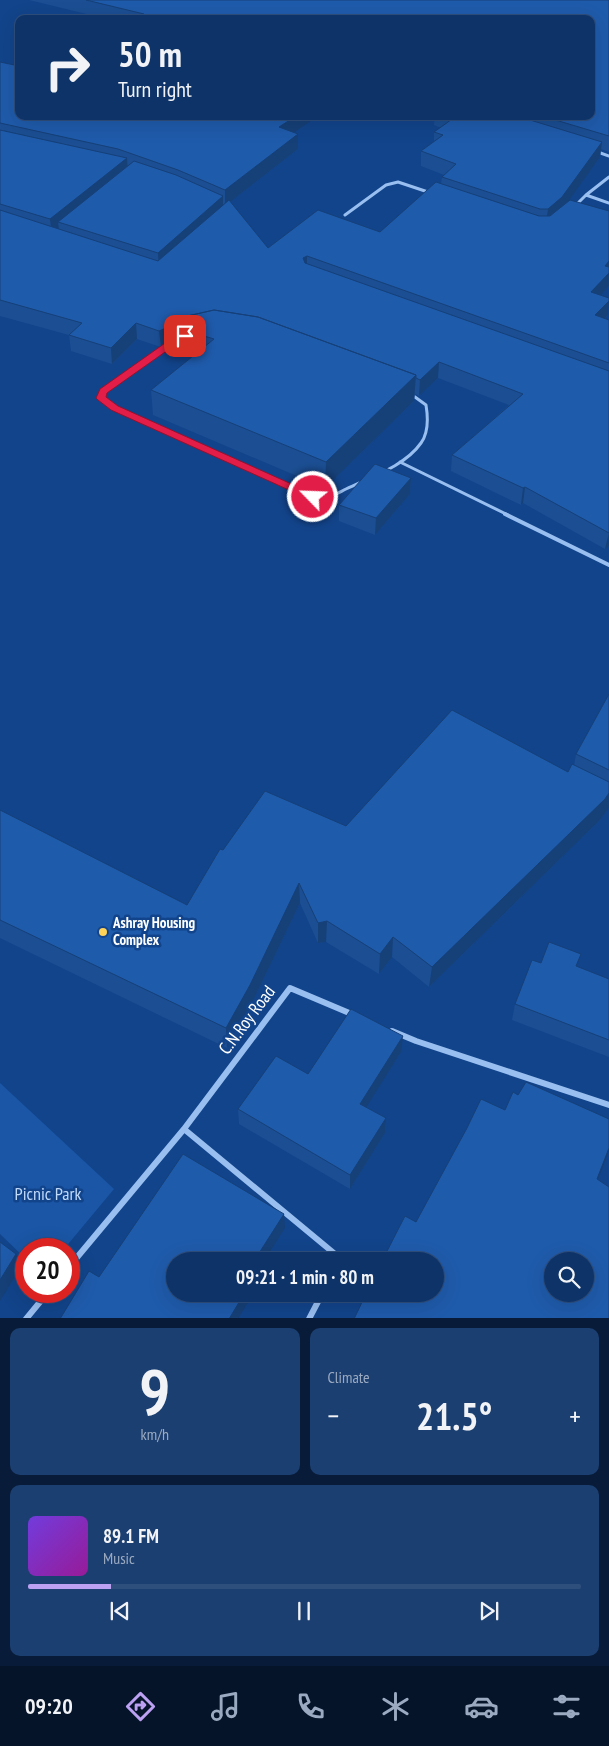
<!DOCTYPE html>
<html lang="en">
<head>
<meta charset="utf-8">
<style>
	body { margin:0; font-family:"PT Sans Narrow",sans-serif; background:#1c3f71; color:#f1f3f6; height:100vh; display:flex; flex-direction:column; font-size:19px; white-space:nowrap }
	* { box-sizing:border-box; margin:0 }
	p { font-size:16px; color:#9baac0 }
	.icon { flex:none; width:28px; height:28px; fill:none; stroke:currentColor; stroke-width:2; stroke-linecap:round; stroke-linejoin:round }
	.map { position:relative; height:1318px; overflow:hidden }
	.panel { display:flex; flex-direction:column; gap:10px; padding:10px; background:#081c39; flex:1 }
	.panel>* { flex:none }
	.hud { position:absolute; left:15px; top:15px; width:580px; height:105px; border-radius:10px; box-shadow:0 5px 20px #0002,0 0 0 1px #2e4e7c; background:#0e3368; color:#f1f3f6; overflow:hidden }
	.fabs { position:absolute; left:544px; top:1252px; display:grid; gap:10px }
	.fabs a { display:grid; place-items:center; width:50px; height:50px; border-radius:50%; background:#0e3368; box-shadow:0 5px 20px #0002,0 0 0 1px #2e4e7c; font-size:25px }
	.speed { position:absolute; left:15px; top:1238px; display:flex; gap:10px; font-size:25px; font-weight:700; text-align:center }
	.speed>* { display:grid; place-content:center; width:65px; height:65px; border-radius:50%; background:#0e3368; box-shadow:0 5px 20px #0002,0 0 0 1px #2e4e7c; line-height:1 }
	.speed .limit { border:8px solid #d22; background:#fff; color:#111 }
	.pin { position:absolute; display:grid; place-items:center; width:42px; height:42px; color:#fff; margin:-21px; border-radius:10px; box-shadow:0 2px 8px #0006 }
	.me { position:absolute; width:55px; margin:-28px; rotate:294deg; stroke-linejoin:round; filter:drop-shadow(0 0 4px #0008) }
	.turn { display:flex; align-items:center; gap:18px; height:105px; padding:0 20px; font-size:22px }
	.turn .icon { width:65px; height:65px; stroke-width:2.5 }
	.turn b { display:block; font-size:35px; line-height:42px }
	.big { font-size:38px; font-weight:700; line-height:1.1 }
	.panel .card { flex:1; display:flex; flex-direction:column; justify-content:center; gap:8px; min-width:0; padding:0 18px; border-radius:10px; background:#1c3f71 }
	.panel .dial { align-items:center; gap:0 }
	.dial b { font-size:65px; line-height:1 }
	.song { display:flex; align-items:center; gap:15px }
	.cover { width:60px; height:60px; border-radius:8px; background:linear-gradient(135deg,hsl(260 70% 55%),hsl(300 70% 35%)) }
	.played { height:5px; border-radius:2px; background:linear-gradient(90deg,#bca0f2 15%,#2e4e7c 15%) }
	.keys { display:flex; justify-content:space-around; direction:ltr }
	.heat { display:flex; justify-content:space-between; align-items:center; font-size:28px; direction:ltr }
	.panel .tiles { flex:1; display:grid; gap:10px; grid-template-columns:1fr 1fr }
	.card:last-child { grid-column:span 2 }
	.trip { position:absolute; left:166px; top:1252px; width:278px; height:50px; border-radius:25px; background:#0e3368; box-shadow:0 5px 20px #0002,0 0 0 1px #2e4e7c; font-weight:700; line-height:50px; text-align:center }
	.dock { display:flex; height:80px; justify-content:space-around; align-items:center; background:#06142a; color:#9baac0 }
	.dock .icon { width:35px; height:35px }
	.dock .active { color:#bca0f2 }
	.dock b { font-size:22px; color:#f1f3f6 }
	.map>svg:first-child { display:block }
	.green { fill:#1a56a5 }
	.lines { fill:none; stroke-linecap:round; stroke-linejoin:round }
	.service-far1 { stroke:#99bff1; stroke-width:3 }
	.service { stroke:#99bff1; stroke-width:4 }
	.minor-far1 { stroke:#99bff1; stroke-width:3 }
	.minor { stroke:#99bff1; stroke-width:6 }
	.wall { fill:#1b4e93 }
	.shaded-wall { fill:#164078 }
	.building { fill:#1f5bab; stroke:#164078; fill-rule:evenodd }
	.route { fill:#e11d48; stroke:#92132f }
	.poi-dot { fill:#ffd259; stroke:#12448b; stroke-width:2 }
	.labels { text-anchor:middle; stroke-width:5; stroke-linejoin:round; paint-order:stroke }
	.poi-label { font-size:15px; font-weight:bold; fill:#fff; stroke:#12448b; text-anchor:start }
	.near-street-label { font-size:18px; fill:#fff; stroke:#12448b }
	.near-park-label { font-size:18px; fill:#c0dafc; stroke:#12448b }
</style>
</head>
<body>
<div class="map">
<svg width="609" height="1319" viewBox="0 0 609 1319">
	<rect width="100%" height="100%" fill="#12448b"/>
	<path class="green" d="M0 1083 114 1189 64 1249H26V1259L0 1234Z"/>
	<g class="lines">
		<path class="service-far1" d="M215 331 260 339 415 397 426 405C428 417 429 432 421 443 405 466 371 477 346 489 340 492 332 497 325 498 321 498 317 497 313 497L114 408 101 398 103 391C138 367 171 336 215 331Z
			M400 462 508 515"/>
		<path class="service" d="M505 514 609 565"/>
		<path class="minor-far1" d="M595 151 609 156
			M609 177 586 195 609 203
			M574 207 586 195
			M345 215 386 185 398 182 431 193"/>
		<path class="minor" d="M392 1031 416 1041 609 1105
			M184 1129 341 1259 340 1261
			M69 1267 184 1129 290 988 354 1015
			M26 1319 49 1291
			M309 1319 322 1294"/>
	</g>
	<path class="wall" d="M29 0H609V152L601 149 600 157 568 201 609 286 600 295 608 315 605 319 609 320V546L605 549 523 503 521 505 451 471 452 455 509 405 438 378 419 396 415 394 414 401 325 488 153 415 151 390 192 357 170 350 169 343 161 347 137 339 112 364 71 351 69 335 0 316V62L294 133 298 149 230 202 268 248 380 232 441 184 442 177 444 175 421 166V151L434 142V132L441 128 434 125 435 116H591V19H107Z
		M411 478 410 494 375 535 339 521V505Z
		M609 694V808L600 820 429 987 392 957 379 974 326 942 318 943 300 903 251 1005 227 1048 0 938V810L187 905 223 850 346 826 568 772 574 766 576 754Z
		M541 963 578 967 609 979V1057L512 1020 515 1004Z
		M401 1052 366 1107 386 1118 385 1133 350 1189 239 1124 238 1109Z"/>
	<path class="shaded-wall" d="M296 116H318L280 142 279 127Z
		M298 134V149L225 206V190Z
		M602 142 600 157 560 213 546 224 548 209Z
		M127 158 128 174 58 222 59 230 52 235 50 219Z
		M223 196V212L159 269 158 253Z
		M307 256V271L303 258Z
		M609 261V286L589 308 591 292 605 266Z
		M609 301 608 315 593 331 595 315Z
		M136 323 137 339 112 364 111 348Z
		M168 327 169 343 161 347 159 331Z
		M439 362 438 378 419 396 420 380Z
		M416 375 414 401 325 488 326 462Z
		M411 478 410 494 375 535 376 518Z
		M525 487 523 503 521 505 523 488Z
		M609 533V546L605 549Z
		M609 793V808L600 820 429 987 432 967Z
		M299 883 300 903 251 1005 227 1048 226 1028Z
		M327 921 326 942 318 943V923Z
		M393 937 392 957 379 974 380 954Z
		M403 1036 401 1052 359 1119 360 1104Z
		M386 1118 385 1133 350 1189V1175Z
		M609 1148V1151L592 1195 597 1179Z
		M284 1214 285 1228 264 1261H254Z
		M16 1254 21 1267 0 1301V1280Z
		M244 1294H253L238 1319H229Z"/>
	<path class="building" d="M86 0H609V136L542 116H591V19H136L144 14Z
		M0 62 19 66V116H296L279 127 298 134 225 190 178 170 118 149 0 123Z
		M452 116H517L602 142 562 197 548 209H540L442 177 456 164 421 151 443 135 434 132 455 117Z
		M0 130 127 158 50 219 0 204Z
		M134 161 176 175 223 196 158 253 58 222Z
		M436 182 539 216H550L570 200 609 211V261L605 266 609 267V273L591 292 609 298V301L595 315 609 320V363L307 256 303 258 305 263 609 371V533L525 487 523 488 452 455 523 394 439 362 420 380 416 378V375L258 317 214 310 183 317 168 325V327L159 331 136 323 111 348 69 335 82 323 0 300V210L158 261 229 200 268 248 318 210 380 232Z
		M214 310 258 317 416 375 326 462 151 390 214 339 168 325 183 317Z
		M375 464 411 478 376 518 339 505Z
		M609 694V770L576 754Z
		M452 710 568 772 572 764 609 782V793L605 799 432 967 393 937 380 954 327 921 318 923 299 883 250 985 226 1028 0 920V810L187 905 220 849 223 850 265 791 346 826Z
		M549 942 581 954 576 966 609 979V1040L515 1004 532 960 541 963Z
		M351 1009 403 1036 360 1104 386 1118 350 1175 238 1109 276 1056 308 1074Z
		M526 1082 609 1119V1148L597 1179 609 1187V1319H354L366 1294H435V1261H382L405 1216 416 1222 467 1128 481 1099 505 1110 513 1092 518 1095ZM552 1261H585V1294H552Z
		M183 1154 284 1214 254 1261H175V1294H244L229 1319H60L89 1271 99 1277Z
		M0 1242 16 1254 0 1280Z"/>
	<path class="route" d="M185 334 189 336 188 338 175 345 107 393 106 397 118 406 316 495V499H309L111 410 98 400 96 398 100 389 168 341Z"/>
	<circle class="poi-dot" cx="103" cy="932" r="5"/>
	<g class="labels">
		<g class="poi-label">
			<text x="113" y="928">Ashray Housing<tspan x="113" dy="17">Complex</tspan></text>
		</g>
		<g class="near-street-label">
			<text transform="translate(247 1020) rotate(-53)" y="6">C.N.Roy Road</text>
		</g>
		<g class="near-park-label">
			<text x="48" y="1200">Picnic Park</text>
		</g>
	</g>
</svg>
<div class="fabs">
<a><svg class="icon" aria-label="search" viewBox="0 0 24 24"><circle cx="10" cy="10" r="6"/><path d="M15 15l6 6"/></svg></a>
</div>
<div class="speed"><div class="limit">20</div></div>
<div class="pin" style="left:185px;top:336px;background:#d93025"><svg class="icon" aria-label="arrive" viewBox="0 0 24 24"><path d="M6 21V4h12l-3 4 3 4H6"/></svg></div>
<svg class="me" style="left:313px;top:497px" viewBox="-20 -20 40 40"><circle r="17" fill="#e11d48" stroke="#fff" stroke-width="3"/><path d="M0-11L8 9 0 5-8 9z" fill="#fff"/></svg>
<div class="trip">09:21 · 1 min · 80 m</div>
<div class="hud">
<div class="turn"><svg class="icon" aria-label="right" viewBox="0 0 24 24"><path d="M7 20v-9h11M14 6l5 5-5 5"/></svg><div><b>50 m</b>Turn right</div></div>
</div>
</div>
<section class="panel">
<div class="tiles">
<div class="card dial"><b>9</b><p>km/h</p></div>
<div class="card"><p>Climate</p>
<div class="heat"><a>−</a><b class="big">21.5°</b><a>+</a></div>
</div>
<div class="card">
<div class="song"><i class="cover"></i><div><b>89.1 FM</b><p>Music</p></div></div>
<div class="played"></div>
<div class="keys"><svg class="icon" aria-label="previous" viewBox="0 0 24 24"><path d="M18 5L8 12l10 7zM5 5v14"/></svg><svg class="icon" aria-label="pause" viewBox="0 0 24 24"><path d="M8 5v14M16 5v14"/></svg><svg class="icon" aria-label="next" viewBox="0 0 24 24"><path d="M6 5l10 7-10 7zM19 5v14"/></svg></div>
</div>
</div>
</section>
<nav class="dock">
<b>09:20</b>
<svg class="icon active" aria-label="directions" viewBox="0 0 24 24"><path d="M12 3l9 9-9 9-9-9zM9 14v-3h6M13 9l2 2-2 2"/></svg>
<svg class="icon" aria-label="music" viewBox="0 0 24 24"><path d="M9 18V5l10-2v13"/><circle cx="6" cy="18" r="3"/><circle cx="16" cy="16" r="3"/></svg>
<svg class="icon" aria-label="phone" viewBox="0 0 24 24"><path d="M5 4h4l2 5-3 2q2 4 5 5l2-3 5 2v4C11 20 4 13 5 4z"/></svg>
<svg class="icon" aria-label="climate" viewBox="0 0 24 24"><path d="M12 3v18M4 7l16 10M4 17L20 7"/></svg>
<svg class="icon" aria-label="car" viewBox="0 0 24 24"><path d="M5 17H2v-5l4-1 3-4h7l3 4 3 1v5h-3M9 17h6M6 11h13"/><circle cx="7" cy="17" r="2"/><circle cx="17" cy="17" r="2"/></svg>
<svg class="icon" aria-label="filters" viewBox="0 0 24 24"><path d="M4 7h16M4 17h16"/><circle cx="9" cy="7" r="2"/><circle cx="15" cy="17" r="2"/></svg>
</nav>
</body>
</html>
